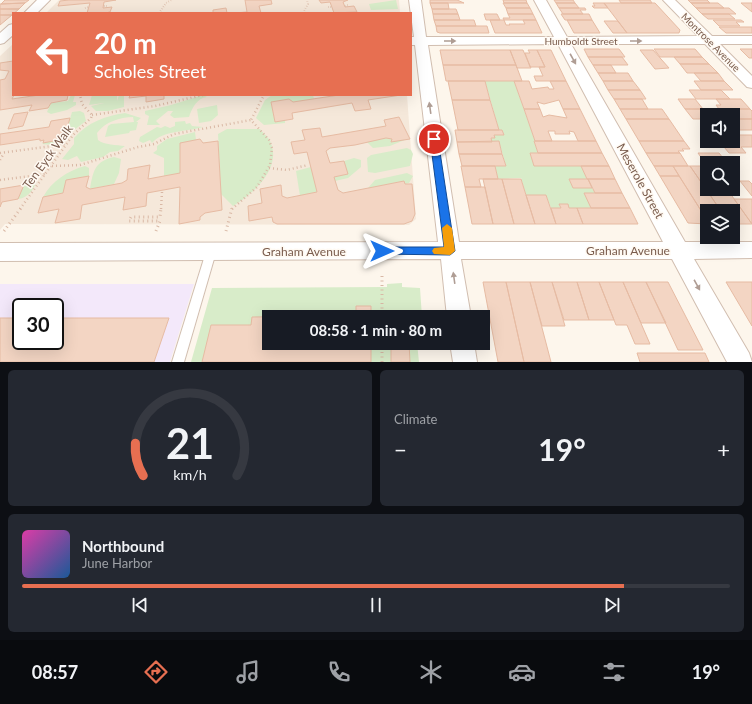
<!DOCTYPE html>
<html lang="en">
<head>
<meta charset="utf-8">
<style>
	body { margin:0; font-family:Lato,sans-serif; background:#242831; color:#f1f3f6; height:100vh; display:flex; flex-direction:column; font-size:15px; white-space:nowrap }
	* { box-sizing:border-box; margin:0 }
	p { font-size:13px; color:#9ea1a6 }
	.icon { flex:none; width:22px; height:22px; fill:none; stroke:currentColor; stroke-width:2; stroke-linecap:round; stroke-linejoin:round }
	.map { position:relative; height:362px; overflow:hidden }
	.drawer { display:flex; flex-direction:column; gap:8px; padding:8px; background:#0d0f14; flex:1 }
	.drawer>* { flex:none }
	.guide { position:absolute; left:12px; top:12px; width:400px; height:84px; border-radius:0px; box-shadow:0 4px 16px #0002; background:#e76f51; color:#fff; overflow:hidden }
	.fabs { position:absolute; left:700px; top:108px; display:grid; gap:8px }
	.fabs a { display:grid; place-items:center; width:40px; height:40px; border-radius:0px; background:#171b24; box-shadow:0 4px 16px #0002; font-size:20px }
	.speed { position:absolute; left:12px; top:298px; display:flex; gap:8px; font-size:20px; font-weight:700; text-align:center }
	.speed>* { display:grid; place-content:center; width:52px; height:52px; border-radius:50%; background:#171b24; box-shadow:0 4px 16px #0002; line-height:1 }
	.speed .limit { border:2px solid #111; border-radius:6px; background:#fff; color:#111 }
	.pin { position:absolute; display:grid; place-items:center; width:34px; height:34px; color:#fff; margin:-17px; border:2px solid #fff; border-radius:50%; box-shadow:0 1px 4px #0007 }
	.me { position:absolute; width:44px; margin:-22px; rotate:90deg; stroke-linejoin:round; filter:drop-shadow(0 0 3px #0008) }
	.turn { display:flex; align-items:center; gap:14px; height:84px; padding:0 16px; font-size:18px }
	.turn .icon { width:52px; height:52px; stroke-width:2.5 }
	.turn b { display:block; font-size:28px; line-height:34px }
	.big { font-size:30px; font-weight:700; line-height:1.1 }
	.drawer .tile { flex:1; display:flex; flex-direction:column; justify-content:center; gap:6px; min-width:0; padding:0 14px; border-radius:6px; background:#242831 }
	.drawer .dial { align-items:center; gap:0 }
	.dial svg { height:104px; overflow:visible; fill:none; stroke:#363941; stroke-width:7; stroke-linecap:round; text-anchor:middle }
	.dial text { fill:#f1f3f6; stroke:none }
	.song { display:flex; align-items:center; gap:12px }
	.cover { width:48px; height:48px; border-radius:6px; background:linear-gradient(135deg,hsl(320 70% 55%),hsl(210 70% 35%)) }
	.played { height:4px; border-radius:2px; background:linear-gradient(90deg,#e76f51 85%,#363941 85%) }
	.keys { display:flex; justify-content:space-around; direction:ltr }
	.heat { display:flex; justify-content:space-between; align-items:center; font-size:22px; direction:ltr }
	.drawer .tiles { flex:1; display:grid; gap:8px; grid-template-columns:1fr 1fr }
	.tile:last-child { grid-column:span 2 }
	.trip { position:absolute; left:262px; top:310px; width:228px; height:40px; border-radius:0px; background:#171b24; box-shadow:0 4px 16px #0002; font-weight:700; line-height:40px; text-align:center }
	.tab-bar { display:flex; height:64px; justify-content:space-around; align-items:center; background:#090b0e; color:#9ea1a6 }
	.tab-bar .icon { width:28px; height:28px }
	.tab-bar .active { color:#e76f51 }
	.tab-bar b { font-size:18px; color:#f1f3f6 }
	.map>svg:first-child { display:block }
	.residential { fill:#f5e8da }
	.education { fill:#f3e8fa; fill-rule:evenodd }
	.green { fill:#d8ecc9 }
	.building { fill:#f3d5c3; stroke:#e6bba3 }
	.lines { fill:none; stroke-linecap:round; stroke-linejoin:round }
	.lane-casing { stroke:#d1beb0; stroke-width:2 }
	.street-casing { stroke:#d1beb0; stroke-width:2 }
	.path-far2 { stroke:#d9b8a5; stroke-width:2; stroke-dasharray:0.5 2; stroke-linecap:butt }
	.path-far1 { stroke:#d9b8a5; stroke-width:2.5; stroke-dasharray:1 3; stroke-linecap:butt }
	.path { stroke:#d9b8a5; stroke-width:3; stroke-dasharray:1 3.5; stroke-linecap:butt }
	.lane { fill:#fff; fill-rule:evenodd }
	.street { fill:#fff; fill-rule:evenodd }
	.oneway { fill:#af9d94 }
	.route { fill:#1a73e8; stroke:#114b97 }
	.slow { fill:#f59e0b }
	.labels { text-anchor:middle; stroke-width:3; stroke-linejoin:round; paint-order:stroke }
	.far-street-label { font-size:10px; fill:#7a5c4d; stroke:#fffaf3 }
	.street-label { font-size:12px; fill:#7a5c4d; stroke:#fffaf3 }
</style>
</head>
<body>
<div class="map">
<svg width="752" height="362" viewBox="0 0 752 362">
	<rect width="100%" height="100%" fill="#fdf6ec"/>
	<path class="residential" d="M59 0H399L400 13H46Z
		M13 44V95H407L416 219 409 225 5 224 0 230V56Z"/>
	<path class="education" d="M0 284H194L170 362H0ZM21 307H55V341H21Z"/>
	<path class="green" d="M396 0 398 9 371 10 369 4Z
		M485 81H514L535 141H534L538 153H530L534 165 581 166 587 179H569L573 188H592L595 193H585L591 208H569L567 204 560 205 561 208H551L546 195H526L521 178 498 179 495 166H506L499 142H492L491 138H495L494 135H504L502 130H499Z
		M71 95H75L73 102H76V105L67 110 51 114 47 112 51 103 68 101Z
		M92 95H117V101L119 95H124V107L108 111H96L91 106 104 103 89 105Z
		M203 95 207 97C197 98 192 108 189 117L174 118 170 115 173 111H168L156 121 160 125H147L149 116 145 114V111L171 105Z
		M272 95H313L314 99 293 102H271L275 122 285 120V123L264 125 256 118 265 100Z
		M217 105 218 115 211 121 199 123 197 109Z
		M80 111 84 113 86 121 70 133 66 140 53 145 42 144 43 143 64 139 72 112Z
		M125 113 141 118 136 122H138L136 130 130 131 129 133 105 137 108 126 111 124 134 122 133 117C120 117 105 122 97 133L98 140C104 145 117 145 125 146L118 151 110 152 103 157 81 162 77 156 68 160 62 159 74 144V138C88 122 105 116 125 113Z
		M185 121 186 124 190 123 192 126 203 127C187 132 163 130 152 143L150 140 143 143 139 141 140 137 157 127 161 128 165 126 170 128 175 126V122Z
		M227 129H260C263 133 268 137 270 141 283 168 253 194 233 206L221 194 218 134Z
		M195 132 196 140 181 143 180 173 164 176V158L153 153 157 150V146L167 139Z
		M386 138 392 139 391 142 407 139 390 146 373 148 366 141Z
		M407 148 411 150 413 154 410 166 375 173 368 172 367 158 371 155Z
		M114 157 121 159 119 173 114 184 90 189C93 171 95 161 114 157Z
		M354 158 361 160V167L348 178 335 181 334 177 347 174 344 161Z
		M85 166 89 168V176L67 180 63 193 43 197C52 181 67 171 85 166Z
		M311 167 317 192 300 196 296 171Z
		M407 173 413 176 409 183 405 184 404 181 368 188 375 180Z
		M34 177H37C36 187 29 198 18 199L26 179Z
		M402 283V287L420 288 422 317H269V343H417L419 362H191L212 288 387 287V284Z"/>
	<path class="building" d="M5 0H29L25 3 1 4Z
		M116 0 104 2 103 8 112 7 110 12 105 13H87L90 3 58 6 60 1 69 0Z
		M245 0H271L272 4 259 6 261 13H235L247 12Z
		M319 0H348L343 2 345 7 354 6 357 12 334 13 330 2 321 3Z
		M430 0H457L464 3H430Z
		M503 0H526L527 3H504Z
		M554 0H573L575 3H556Z
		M619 0H650L652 3H621Z
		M688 0H707L710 3H691Z
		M25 3 19 9H0V4Z
		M430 3H448L449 9H432Z
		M503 3H527L530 8H506Z
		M556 3H575L579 8H559Z
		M593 3H604L608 8H594L592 6H595Z
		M604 3H655L680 30 679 33H627Z
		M691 3H718L724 8H696Z
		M741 3H752V12Z
		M226 8 227 13H213V10Z
		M506 8H530L533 14H508Z
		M559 8H585L586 10H580L583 14H563Z
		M696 8H729L736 14H702Z
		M0 9H19L12 15H0Z
		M432 9H456L458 14H433Z
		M433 14H458L460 20H434Z
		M484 14H497L500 20H486Z
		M508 14H533L536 20H504L503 18H510Z
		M561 14H589L592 20H565Z
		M702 14H729L735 19H708Z
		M0 15H12L0 25Z
		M434 20H474L476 26H436Z
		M490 20H504L506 25H510L509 24H525L523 20H536L542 33H495Z
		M567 20H592L600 33H574Z
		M713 20H741L744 22H736L740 26H719Z
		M604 21H618L627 33H613Z
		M436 26H487L489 33H440L437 32Z
		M719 27H752V33H726Z
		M584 49H619L625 57H588Z
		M654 49H695L702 57H660Z
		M740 49H752V58H749Z
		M440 50H510L516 65H443Z
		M510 50H523L531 68H517Z
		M528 50H537L545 67H530L525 53H530Z
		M537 50H551L566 81H536L534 76H543L539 67H545Z
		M640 50H653L669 68 655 69Z
		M588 57H622L628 65H593Z
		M674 57H702L709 64H680Z
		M13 61 14 95 12 99 39 95H68L67 100 51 103 48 108 29 111 32 105 0 110V80L5 79 9 71 0 70V63Z
		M680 64H709L718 73H687Z
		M443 65H516L522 81H446Z
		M593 65H611L616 73H598Z
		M598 73H628L633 81H603Z
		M694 73H718L724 81H701Z
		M448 81H485L490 100H452Z
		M514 81H529L532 89 548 87 549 89H554L550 81H566L580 109H563L559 100 544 104 537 102 540 109H524Z
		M603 81H633L640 90H608Z
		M694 81H724L733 90H701Z
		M608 90H640L646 99H614Z
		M689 90H721L730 99H696Z
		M130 95H164V99L146 102V96L129 98Z
		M339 95H401L368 100 371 109 355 111 352 103 292 113 293 119 275 122 271 102 289 99 293 102Z
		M614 99H642L648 109H620Z
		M678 99H695L703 109H685Z
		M716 99H741L750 109H719L716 105H721Z
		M452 100H490L499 130H458Z
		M524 109H540L543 117 549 115 567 118 563 109H580L596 141H578L574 132 569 131 570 134H555V131H548L552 141H535Z
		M620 109H662L669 119H626Z
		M685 109H750L752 111V119H733V115H707V119H693Z
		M28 112 23 126 8 129 14 114Z
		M399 117 410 139 391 142 392 139 386 138 355 145 330 148 326 151 330 163 344 161 348 174 334 177 338 190 343 193 404 181 405 184H412L415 214 412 221 404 224H277L273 222 272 217 249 221 248 206 262 203 260 189 281 185 282 196 287 198 317 192 307 152 294 154 291 142 305 140 302 130 320 128 322 137 386 126 384 120Z
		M70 118 64 139 43 143 44 140 40 141V139L0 145V134L49 127 51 121Z
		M626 119H669L684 141H639Z
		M733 119H752V130H734Z
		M455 130H502L504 135H494L495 138H491L492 142H457Z
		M733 135H752V147H741L746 153H729L719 141H733Z
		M200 139 203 143 218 141 222 210 205 213 200 217V220L179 224 180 187 147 193 146 206 123 210 125 197 82 205 80 219 55 223 59 209 38 213 43 197 63 193 66 180 89 176 86 187 90 189 122 183 127 180 128 169 150 165 148 179 180 173V143Z
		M499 141 502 154H459L457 142Z
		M534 141H596L602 153H538Z
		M639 141H684L690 149H682L684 151H678L680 153H646Z
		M530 153H602L609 166H534Z
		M646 153H680L688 166H654Z
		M698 153H719L727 163H707V166Z
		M459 154H502L506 166H462Z
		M461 166H495L498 179H479L481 187H465Z
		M581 166H609L615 179H587Z
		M654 166H673L679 176H660Z
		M673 166H690L721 211H707V220Z
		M690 166H707V189H727L752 224H733V211H721Z
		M660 176H679L707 220V224L688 223Z
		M483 179H502L514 224H493Z
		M502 179H521L535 224H514Z
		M569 179H588L592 188H573Z
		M588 179H615L622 193H595Z
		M740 181H749L752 184V196Z
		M24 185 18 199 2 202 0 207V189Z
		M465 187H485L493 224H472Z
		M584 193H622L630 208H591Z
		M526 195H546L556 224H535Z
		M734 199H752V224Z
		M559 204H568L569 208H577L583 224H556L551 208H561Z
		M577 208H630L638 224H583Z
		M483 282H506L524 362H498Z
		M506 282H530L551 362H524Z
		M530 282H552L565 326H542Z
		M552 282H577L589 320H564Z
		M577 282H599L614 320H589Z
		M599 282H623L650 344H635L627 325H616Z
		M623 282H646L666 323H641Z
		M646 282H668L703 350H678Z
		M726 282H752V326Z
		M356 306H371V317H269V343H371V362H202L211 325H251L252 317 356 316Z
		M0 318H21V341H55V318H169L154 362H0Z
		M391 343H409L410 362H391Z
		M637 353H705L709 362H640Z"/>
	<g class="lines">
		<g class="lane-casing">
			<path id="lane" d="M211 248 215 249 216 252 184 362H172L206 252 207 249Z"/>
		</g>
		<g class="street-casing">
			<path id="street" d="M37 0H50L37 13H24Z
				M409 0H421L426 37H554L534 0H546L567 37 698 36 663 0H675L712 36H752V44H720L752 76V88L747 87 705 44H571L685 242H752V258L694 259 749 353 752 362H727L672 259H461L471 317H447L441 259 0 261V243L438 242 415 45H411V37H414ZM558 44 663 242H459L428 45Z
				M13 24V35L4 43 0 44V33L9 25Z
				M450 343H474L477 362H453Z"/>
		</g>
		<path class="path-far2" d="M104 6H107
			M345 6 348 5
			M328 7H331
			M85 8 89 7
			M159 13 166 3 171 0
			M303 13 308 4 307 0"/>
		<path class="path-far1" d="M92 115 155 106 203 95
			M0 153 67 144
			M0 160 4 153
			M52 166 80 165 138 147 154 144 174 134 251 120
			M269 168 287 170 308 165
			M0 180 46 174
			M20 209 73 135 91 118 92 115 82 104 80 95
			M161 209 162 192
			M232 209 257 187 270 165 272 148 269 140 251 120 264 95"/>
		<path class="path" d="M4 231 21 208
			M156 231 160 221H129L131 217H160L161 208
			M226 231 232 208
			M382 276V317
			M382 343V362"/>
		<use href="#lane" class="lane"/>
		<use href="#street" class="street"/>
	</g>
	<defs><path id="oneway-solid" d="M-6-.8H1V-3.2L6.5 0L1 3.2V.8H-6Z"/></defs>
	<g class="oneway">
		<use href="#oneway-solid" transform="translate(450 41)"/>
		<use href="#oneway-solid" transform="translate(636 41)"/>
		<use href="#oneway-solid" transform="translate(573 59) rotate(61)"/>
		<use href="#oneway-solid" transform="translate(430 108) rotate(-98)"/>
		<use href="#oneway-solid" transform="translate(454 278) rotate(-98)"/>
		<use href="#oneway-solid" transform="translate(697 285) rotate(61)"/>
	</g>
	<path class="route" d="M431 137H434L438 139 455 251 450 255 379 254 377 251 382 247H444L430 139Z"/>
	<path class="slow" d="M447 224 452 228 455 251 450 255 434 254 432 251 434 248 444 247 442 228Z"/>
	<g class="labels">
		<g class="far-street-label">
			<text x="581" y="45">Humboldt Street</text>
			<text transform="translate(711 42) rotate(45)" y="4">Montrose Avenue</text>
		</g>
		<g class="street-label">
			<text transform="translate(48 157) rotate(-54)" y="4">Ten Eyck Walk</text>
			<text transform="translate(640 181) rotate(61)" y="4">Meserole Street</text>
			<text x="628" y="255">Graham Avenue</text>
			<text x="304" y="256">Graham Avenue</text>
		</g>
	</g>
</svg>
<div class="fabs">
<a><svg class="icon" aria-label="sound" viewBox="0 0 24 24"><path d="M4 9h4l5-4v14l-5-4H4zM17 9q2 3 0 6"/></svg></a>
<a><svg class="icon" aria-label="search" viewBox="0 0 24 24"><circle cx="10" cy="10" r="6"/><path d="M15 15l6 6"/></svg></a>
<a><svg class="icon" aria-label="layers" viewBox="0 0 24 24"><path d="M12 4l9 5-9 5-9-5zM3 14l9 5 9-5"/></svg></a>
</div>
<div class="speed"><div class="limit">30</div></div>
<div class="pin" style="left:434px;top:139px;background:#d93025"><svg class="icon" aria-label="arrive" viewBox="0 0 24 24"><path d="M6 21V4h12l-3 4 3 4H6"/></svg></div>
<svg class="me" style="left:382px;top:251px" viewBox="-20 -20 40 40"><path d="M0-17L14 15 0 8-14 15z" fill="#1a73e8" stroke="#fff" stroke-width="4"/></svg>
<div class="trip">08:58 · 1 min · 80 m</div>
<div class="guide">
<div class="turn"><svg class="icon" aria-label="left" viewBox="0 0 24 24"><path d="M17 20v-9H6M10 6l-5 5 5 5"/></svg><div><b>20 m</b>Scholes Street</div></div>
</div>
</div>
<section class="drawer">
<div class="tiles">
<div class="tile dial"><svg viewBox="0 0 100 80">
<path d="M14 69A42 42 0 1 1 86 69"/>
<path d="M14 69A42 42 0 0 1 8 44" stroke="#e76f51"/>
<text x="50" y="56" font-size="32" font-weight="700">21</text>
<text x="50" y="72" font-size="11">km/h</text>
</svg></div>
<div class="tile"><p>Climate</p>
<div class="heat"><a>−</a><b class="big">19°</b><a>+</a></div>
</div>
<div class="tile">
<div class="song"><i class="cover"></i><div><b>Northbound</b><p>June Harbor</p></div></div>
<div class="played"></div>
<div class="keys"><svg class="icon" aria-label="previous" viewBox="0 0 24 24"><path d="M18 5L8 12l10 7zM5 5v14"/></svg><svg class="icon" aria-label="pause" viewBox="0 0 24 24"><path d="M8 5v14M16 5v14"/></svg><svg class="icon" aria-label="next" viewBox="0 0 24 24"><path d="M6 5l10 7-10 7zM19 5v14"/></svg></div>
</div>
</div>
</section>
<nav class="tab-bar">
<b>08:57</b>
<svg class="icon active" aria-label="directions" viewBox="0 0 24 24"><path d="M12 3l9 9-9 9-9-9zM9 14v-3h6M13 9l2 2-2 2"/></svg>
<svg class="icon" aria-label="music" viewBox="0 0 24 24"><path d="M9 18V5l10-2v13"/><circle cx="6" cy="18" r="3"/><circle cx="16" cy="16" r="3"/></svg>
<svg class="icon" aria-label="phone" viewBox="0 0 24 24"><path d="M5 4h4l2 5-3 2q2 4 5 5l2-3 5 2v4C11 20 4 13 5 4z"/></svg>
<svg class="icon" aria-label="climate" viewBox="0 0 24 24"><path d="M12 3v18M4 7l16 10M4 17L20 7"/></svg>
<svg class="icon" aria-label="car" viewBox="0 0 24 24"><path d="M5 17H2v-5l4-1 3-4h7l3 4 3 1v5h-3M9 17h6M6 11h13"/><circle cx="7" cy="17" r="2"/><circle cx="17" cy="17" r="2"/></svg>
<svg class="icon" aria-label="filters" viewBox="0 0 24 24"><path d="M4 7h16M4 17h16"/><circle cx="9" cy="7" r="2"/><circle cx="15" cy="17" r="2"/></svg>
<b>19°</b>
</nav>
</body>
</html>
